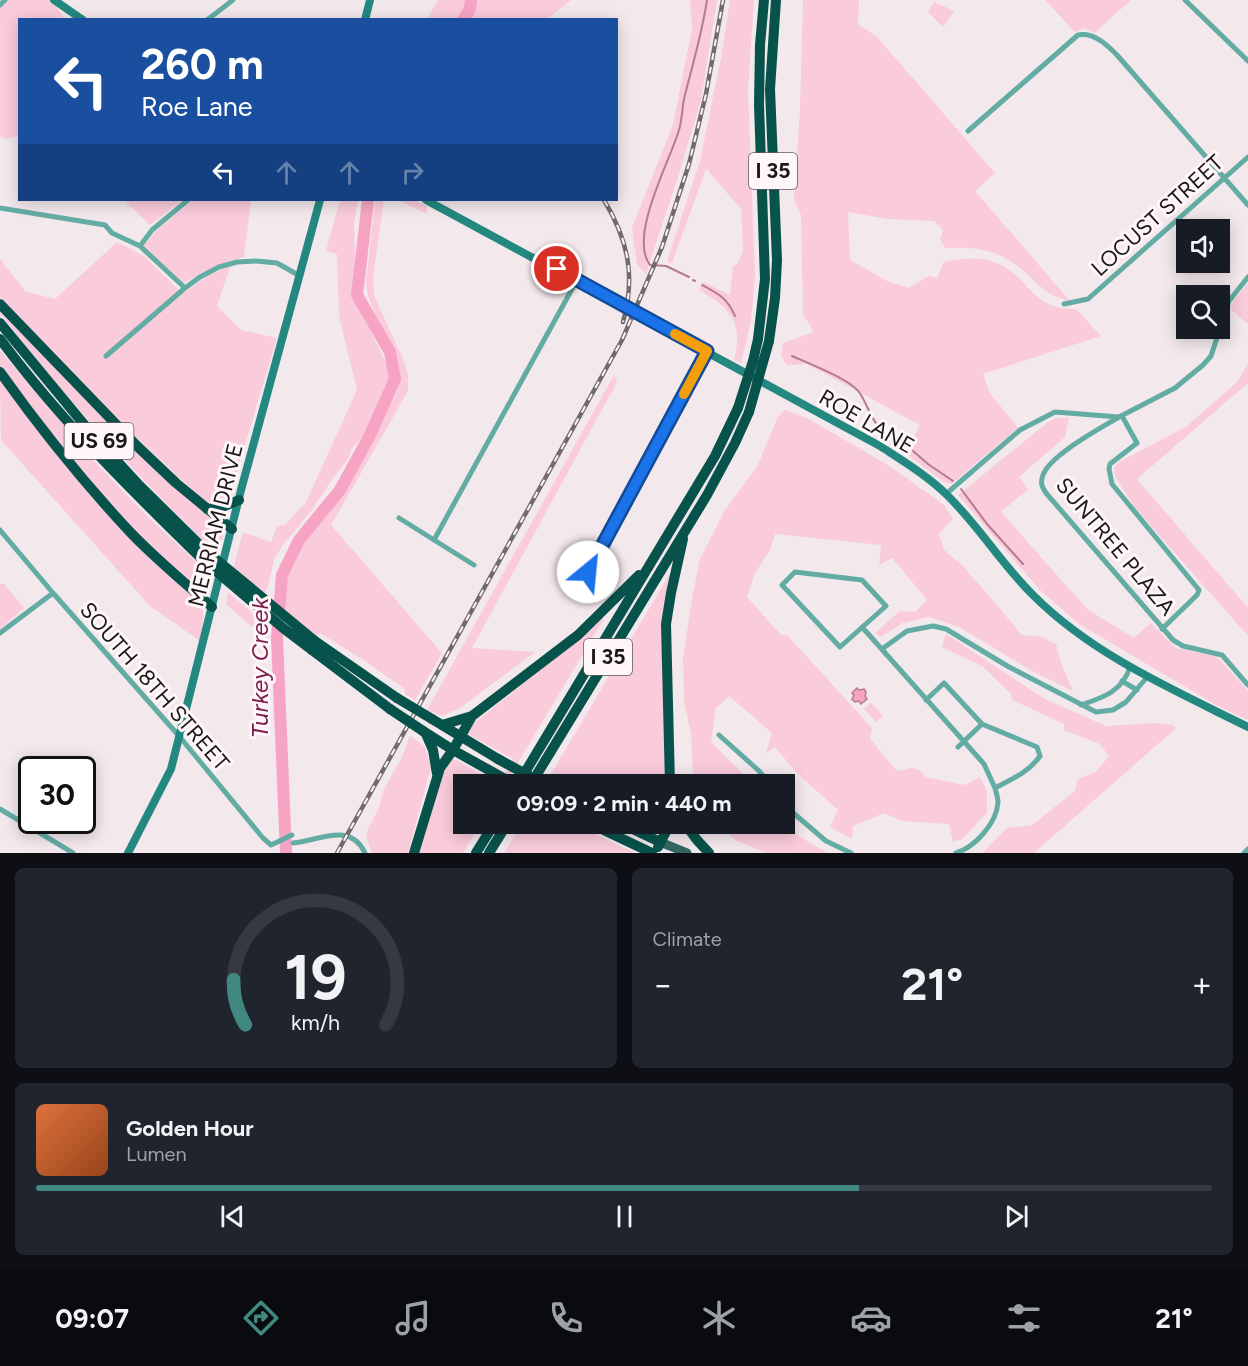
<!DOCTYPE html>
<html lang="en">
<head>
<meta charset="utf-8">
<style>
	body { margin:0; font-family:Figtree,sans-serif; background:#20242c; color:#f1f3f6; height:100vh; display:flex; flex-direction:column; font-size:22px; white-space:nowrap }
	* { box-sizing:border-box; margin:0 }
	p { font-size:20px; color:#9ea1a6 }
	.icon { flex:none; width:33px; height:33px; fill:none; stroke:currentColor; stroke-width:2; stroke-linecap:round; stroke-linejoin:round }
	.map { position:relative; height:853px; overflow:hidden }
	.details { display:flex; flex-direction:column; gap:15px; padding:15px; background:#0d0f14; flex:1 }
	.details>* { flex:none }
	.guide { position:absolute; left:18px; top:18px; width:600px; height:183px; border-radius:0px; box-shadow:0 3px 15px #0003; background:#1a4fa0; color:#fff; overflow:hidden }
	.fabs { position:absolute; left:1176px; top:219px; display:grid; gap:12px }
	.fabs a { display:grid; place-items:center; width:54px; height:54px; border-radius:0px; background:#171b24; box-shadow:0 3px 15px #0003; font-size:30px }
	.speed { position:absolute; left:18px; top:756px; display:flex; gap:12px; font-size:30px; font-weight:700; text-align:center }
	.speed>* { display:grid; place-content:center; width:78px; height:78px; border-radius:50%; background:#171b24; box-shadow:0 3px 15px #0003; line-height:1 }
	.speed .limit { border:3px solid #111; border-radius:9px; background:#fff; color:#111 }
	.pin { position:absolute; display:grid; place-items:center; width:51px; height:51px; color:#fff; margin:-26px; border:3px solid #fff; border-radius:50%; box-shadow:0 2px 6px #0007 }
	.me { position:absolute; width:66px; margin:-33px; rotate:28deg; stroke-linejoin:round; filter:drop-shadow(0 0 4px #0008) }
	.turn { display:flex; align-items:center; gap:21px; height:126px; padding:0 24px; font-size:27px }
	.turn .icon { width:78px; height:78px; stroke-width:2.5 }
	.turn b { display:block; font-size:42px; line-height:51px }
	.lanes { display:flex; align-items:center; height:57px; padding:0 24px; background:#0003; justify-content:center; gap:30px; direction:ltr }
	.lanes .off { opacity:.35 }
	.big { font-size:45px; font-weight:700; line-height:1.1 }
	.details .card { flex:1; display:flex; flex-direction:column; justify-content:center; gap:9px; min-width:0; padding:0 21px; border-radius:9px; background:#20242c }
	.details .dial { align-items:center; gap:0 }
	.dial svg { height:156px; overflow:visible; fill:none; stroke:#363941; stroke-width:7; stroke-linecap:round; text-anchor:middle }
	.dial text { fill:#f1f3f6; stroke:none }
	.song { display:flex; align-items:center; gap:18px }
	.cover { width:72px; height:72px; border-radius:9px; background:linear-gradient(135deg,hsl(20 70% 55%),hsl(20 70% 35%)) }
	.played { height:6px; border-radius:3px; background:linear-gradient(90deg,#418881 70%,#363941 70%) }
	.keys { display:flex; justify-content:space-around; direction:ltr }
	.heat { display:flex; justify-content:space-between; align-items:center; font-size:33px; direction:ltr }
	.details .tiles { flex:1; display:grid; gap:15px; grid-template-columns:1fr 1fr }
	.card:last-child { grid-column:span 2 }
	.trip { position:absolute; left:453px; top:774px; width:342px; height:60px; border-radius:0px; background:#171b24; box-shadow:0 3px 15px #0003; font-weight:700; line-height:60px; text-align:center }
	.dock { display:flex; height:96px; justify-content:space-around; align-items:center; background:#090b0e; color:#9ea1a6 }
	.dock .icon { width:42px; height:42px }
	.dock .on { color:#418881 }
	.dock b { font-size:27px; color:#f1f3f6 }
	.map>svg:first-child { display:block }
	.green { fill:#f9cbdb }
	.water { fill:#f7a4c4; stroke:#b57a90; stroke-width:1.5 }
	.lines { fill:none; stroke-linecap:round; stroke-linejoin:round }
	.stream { stroke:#b57a90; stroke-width:2 }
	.river { stroke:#f7a4c4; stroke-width:12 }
	.street { stroke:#63aca4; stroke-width:5 }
	.secondary { stroke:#238880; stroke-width:8 }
	.primary { stroke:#346762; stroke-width:9 }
	.highway { stroke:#08524c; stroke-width:10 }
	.rail-casing { stroke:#716b6d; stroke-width:4.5 }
	.rail { stroke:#fff6f9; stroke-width:2; stroke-dasharray:7; stroke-linecap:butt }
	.highway-bridge { stroke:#08524c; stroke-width:10 }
	.route-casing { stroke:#114b97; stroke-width:15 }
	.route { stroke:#1a73e8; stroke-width:10 }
	.slow { stroke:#f59e0b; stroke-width:10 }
	.labels { text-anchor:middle; stroke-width:6; stroke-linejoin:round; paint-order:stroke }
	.shield { fill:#fff6f9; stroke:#5f5a5c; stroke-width:1.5 }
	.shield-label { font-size:21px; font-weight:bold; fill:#1b1718 }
	.street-label { font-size:22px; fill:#1b1718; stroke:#fff6f9 }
	.water-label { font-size:24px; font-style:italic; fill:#7c1e4c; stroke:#fff6f9 }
</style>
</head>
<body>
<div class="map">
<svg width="1248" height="853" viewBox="0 0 1248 853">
	<rect width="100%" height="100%" fill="#f3e8ec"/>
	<path class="green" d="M0 0H48L57 8 65 19 20 20 19 136 5 139 0 136Z
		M438 0H571L547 19H427Z
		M690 0H717L701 100 679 174 646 274 637 265 632 228 673 125 692 29Z
		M730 0H754L748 90 755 276 751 321 741 363 734 360C744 323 730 307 699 290L703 282 730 295 733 267 738 263 743 251 741 209 706 169 672 263 667 261 700 161 722 53Z
		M803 0H859L858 24 877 37 995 173 975 191 1069 300C1044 297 1035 278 1016 265 993 248 972 247 945 248L940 239 943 230 934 221 888 219 848 212 850 260 887 281 908 288 929 276 937 278 944 262C962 258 982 256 999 264 1031 280 1032 310 1076 309L1101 336 983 374 989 392 1018 428 951 484 944 482 905 453 920 425 807 364 787 365 781 356 783 343 814 332 803 314 801 215 794 200 800 110Z
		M1045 0H1131L1094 33 1085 28 1075 32Z
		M934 2 954 11 943 27 928 12Z
		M128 200H183L150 225 126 202Z
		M193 200H251L244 257 226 262 183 283 143 246 156 231Z
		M340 200H358L354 223 356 301 388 367 390 381 366 434 352 448 348 459 331 481 311 511 282 546 274 560 268 586 263 595 233 569 243 532 271 542 277 526 285 525 306 502 357 390 339 316 337 254 326 251Z
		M375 200H384L373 278 374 296 403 359 408 374V391L331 525 442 653 415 700 405 694V689L362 659 320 633 317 636 284 613 287 571 294 556 305 538 348 484 398 389V372L393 347 377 319 368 296 366 283Z
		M398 200H415L427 206V214Z
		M117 242 144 256 183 294C198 282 211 272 230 267L217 306 241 330 277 338 232 488 237 490 227 501 215 504 205 501 198 495 126 428 0 297V259L26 292 55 299Z
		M1248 283V324L1230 309 1234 300Z
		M0 307 225 530 217 554C139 478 66 399 0 313Z
		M0 350 95 462 149 518 212 576 211 587 209 590 201 591 147 544 100 493 0 368Z
		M1248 364V383L1137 479 1248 608V636L1136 509 1115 476 1114 470 1117 463 1186 427 1237 382Z
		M614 375 617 382 472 648 535 652 460 708 442 716 427 710Z
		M0 380 199 602C207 614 202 628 200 641L150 606 1 440Z
		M785 410 809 419 891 467 944 505 953 519 939 534 944 550 963 566 1022 635 1042 637 1056 644 1062 666 1073 691 1032 671 959 627 929 617 902 623 881 637 875 633 900 611 915 612 926 601V598L892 558 879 565 881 545 775 534 770 550 755 573 747 597 781 635H787L872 728 870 739 897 771C912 769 915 764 925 777L965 785 980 777 987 791V813L962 839 953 842 949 824 901 821 884 813 853 826 852 839 830 827 838 810 798 774 775 747 766 753 772 733 729 696 716 708 711 742 753 784H696L693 778 691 735 684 700 683 658 693 593 700 559 725 510 757 467 778 417Z
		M1056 418H1069L1065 437 1019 477 1028 489 1001 512 1088 610 1134 638 1151 623 1176 648 1214 656 1221 661 1248 691V720L1216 705 1079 624 1040 590 958 495 1047 423Z
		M671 572 665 784H561L554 780 551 784H545Z
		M0 584H4L24 608 0 629Z
		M228 592 267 625 270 643 226 604Z
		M601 618 604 619 505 784H499L513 759 466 733 474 723 538 672Z
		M946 634 1045 699 1106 726 1155 723 1173 725 1176 728 1034 853H982L1007 828 1032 825 1075 791 1078 779 1096 772 1109 756 1100 744 1064 730V724L1012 700 1011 694 982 666 942 647Z
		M871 703 883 716 876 722 864 709Z
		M410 736 425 747 431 767 408 853H372L366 837 368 829 379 808 383 791 402 757Z
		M451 760H456L497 784H464V824H481L463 853H418L442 774Z
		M785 820 799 836 827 853H767L735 840 719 824H784Z
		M522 824H574L635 853H504Z
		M637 824H664L657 833Z"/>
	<path class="water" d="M857 688 859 690 864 689 866 692 865 696 867 699 861 704 859 701 855 702 852 699 854 695 852 693Z"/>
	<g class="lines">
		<path class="stream" d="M689 277 666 266 650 265C628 237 670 161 679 130 682 120 682 109 684 99 692 66 702 34 707 0
			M693 280 695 281
			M702 285C719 294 727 298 735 316
			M792 356C808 363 849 379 859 392 867 403 869 415 878 426
			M895 438 908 448
			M913 451 928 464 953 481
			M961 489 987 524 1023 564"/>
		<path class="river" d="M463 20 470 9 471 0
			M286 853 277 638 282 575 299 540 340 490 369 437 395 379 390 352 357 295 368 200"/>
		<path class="street" d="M1185 0 1248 61
			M0 5 5 0
			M207 20 233 0
			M968 131 1078 35C1094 32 1107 45 1117 55L1248 205
			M0 208 105 225 112 233 140 246 185 288
			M140 246 152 230 188 200
			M1064 304 1088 299 1248 157
			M106 356 185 288 200 277 219 267 237 262 256 261 277 263 300 276
			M1122 416 1137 443 1110 464 1109 469 1112 484 1199 590 1197 595 1162 629
			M1119 417C1101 428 1050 455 1043 475 1040 483 1042 487 1046 493L1173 640 1183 646 1222 655 1248 685
			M946 494 1020 430 1055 412 1119 417 1175 388 1203 365 1211 356 1229 301 1248 277
			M399 518 474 565
			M0 530 53 593 179 736 263 838 271 845 292 835
			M434 540 577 280
			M588 572 707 351
			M795 572 862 580 886 606 840 647 782 585Z
			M862 627 984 764 995 788
			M0 633 53 593
			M882 649 907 631 933 626 946 629 1009 667 1096 712 1113 710 1126 702 1148 676
			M1122 681 1137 690
			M926 700 944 683 982 724 958 747
			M1081 705C1102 698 1124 691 1130 666
			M719 735 758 770 771 784
			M784 805 826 841 851 853
			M0 809 73 853
			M293 843C319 841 350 821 365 853
			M956 853C975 847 997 823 998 802 998 798 996 792 995 788 1012 779 1029 772 1040 756L1037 747 982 724
			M1244 853 1248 849"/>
		<path class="secondary" d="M54 0 83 20
			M365 20 370 0
			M426 200 880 446C903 461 928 476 947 495 979 526 1002 565 1034 596 1093 655 1174 690 1248 727
			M128 853 171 769 241 490 320 200"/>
		<path class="primary" d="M660 842 687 853"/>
		<path class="highway" d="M0 304 137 446 176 483 232 529
			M0 323 92 434 138 484 206 551
			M0 339C60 420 132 491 204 561
			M758 339 765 279 759 105 760 45 764 0
			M769 341 775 298 777 260 770 89 776 0
			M0 372C39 427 85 484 131 533 156 559 185 583 212 607
			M207 509 220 508 239 500
			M315 641 397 698
			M312 650 390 709
			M432 719 498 759
			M442 725 472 716
			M423 731 453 750 514 784
			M426 734 433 750 437 774
			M518 784 715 456 738 408
			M531 784 707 495 735 443 749 412
			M670 784 666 624 671 593 683 539
			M591 824 652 853
			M622 824 660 842
			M685 824 697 840 709 853
			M658 847 670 824
			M414 853 440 768 453 750 472 716 578 635 639 575
			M476 853 494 824
			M489 853 507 824"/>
		<g class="rail-casing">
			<path id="rail" d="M604 200C628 240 636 276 623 322
				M337 853 622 340 662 247 689 164 706 94 723 0"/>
		</g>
		<use href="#rail" class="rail"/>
		<path class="highway-bridge" d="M738 408 753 361 758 339
			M749 412 769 341
			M206 551 315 641
			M204 561 283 628 312 650
			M397 698 432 719
			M390 709 423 731
			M498 759 544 784"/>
	</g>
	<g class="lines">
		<g class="route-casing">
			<path id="route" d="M557 269 707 351 588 572"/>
		</g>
		<use href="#route" class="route"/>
		<path class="slow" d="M675 334 707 351 684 394"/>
	</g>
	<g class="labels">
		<g class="shield">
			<rect x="749" y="153" width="48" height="36" rx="4.5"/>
			<rect x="64.5" y="423" width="69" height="36" rx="4.5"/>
			<rect x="584" y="639" width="48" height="36" rx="4.5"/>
		</g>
		<g class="shield-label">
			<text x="773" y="178">I 35</text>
			<text x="99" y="448">US 69</text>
			<text x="608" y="664">I 35</text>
		</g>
		<g class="street-label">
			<text transform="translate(1157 215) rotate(-42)" y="8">LOCUST STREET</text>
			<text transform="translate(867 421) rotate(30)" y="8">ROE LANE</text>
			<text transform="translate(215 525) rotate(-76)" y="8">MERRIAM DRIVE</text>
			<text transform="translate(1116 546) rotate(50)" y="8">SUNTREE PLAZA</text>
			<text transform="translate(155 686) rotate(49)" y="8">SOUTH 18TH STREET</text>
		</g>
		<g class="water-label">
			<text transform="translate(260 668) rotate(-90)" y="8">Turkey Creek</text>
		</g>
	</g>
</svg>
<div class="fabs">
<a><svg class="icon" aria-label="sound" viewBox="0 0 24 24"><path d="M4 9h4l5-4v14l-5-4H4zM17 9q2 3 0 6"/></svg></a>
<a><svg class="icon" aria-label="search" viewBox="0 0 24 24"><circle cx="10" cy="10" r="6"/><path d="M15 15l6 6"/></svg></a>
</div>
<div class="speed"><div class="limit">30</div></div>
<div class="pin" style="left:557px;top:269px;background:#d93025"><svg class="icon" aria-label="arrive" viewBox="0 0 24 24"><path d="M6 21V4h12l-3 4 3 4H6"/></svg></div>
<svg class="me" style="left:588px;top:572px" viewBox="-20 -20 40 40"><circle r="19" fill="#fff"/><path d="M0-13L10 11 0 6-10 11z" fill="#1a73e8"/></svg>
<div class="trip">09:09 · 2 min · 440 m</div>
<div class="guide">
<div class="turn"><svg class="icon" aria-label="left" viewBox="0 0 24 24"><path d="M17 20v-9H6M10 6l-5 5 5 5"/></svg><div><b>260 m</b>Roe Lane</div></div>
<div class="lanes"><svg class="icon" aria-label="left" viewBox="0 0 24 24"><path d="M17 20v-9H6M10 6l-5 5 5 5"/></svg><svg class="icon off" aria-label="ahead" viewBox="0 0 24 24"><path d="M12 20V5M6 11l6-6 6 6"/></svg><svg class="icon off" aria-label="ahead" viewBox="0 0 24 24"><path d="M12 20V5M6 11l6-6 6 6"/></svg><svg class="icon off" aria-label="right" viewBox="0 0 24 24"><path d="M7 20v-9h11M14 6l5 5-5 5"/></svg></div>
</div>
</div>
<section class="details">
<div class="tiles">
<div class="card dial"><svg viewBox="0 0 100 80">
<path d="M14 69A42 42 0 1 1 86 69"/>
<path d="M14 69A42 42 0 0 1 8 46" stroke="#418881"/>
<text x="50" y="56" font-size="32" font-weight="700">19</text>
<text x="50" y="72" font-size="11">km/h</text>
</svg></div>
<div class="card"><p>Climate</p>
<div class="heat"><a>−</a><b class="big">21°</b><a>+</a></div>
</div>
<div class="card">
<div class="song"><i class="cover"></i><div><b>Golden Hour</b><p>Lumen</p></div></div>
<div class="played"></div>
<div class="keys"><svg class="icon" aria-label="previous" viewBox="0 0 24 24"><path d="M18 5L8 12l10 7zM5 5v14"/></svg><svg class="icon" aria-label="pause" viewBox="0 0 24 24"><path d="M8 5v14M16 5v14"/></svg><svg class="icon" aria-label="next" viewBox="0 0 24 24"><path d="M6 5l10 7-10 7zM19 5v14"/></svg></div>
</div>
</div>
</section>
<nav class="dock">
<b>09:07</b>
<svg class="icon on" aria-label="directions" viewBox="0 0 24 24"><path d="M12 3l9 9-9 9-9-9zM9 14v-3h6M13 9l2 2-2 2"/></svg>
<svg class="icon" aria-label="music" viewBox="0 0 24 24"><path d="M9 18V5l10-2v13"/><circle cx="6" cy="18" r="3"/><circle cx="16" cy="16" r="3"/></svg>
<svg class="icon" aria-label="phone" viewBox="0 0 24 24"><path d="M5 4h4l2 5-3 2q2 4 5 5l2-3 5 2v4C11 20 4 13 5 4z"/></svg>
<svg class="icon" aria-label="climate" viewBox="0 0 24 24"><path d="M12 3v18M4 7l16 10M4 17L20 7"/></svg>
<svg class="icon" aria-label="car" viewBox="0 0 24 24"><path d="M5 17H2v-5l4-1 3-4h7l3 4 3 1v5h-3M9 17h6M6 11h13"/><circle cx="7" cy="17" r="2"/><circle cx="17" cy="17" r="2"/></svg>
<svg class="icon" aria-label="filters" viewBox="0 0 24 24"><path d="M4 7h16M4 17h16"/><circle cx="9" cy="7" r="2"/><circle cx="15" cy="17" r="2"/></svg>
<b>21°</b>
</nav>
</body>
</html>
